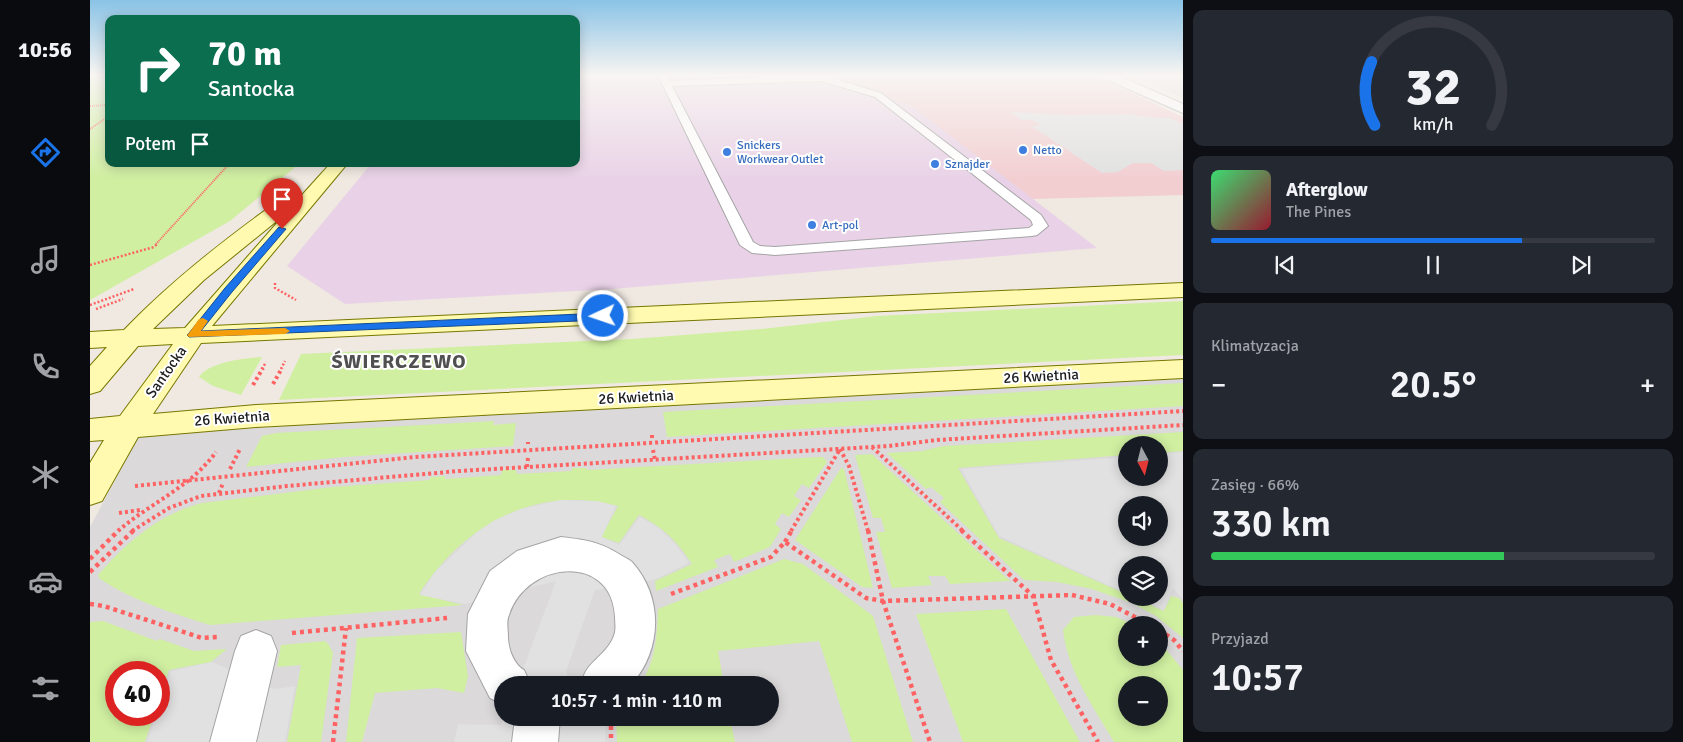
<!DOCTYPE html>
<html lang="pl">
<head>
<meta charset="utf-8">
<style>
	body { margin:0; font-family:Signika,sans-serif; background:#242831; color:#f1f3f6; height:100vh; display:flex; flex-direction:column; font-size:19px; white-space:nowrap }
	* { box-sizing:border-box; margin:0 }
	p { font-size:16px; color:#9ea1a6 }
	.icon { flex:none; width:28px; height:28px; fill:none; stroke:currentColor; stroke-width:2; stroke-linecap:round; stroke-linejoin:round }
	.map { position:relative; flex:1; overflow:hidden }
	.sheet { display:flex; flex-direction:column; gap:10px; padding:10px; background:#0d0f14; width:500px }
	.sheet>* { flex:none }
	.top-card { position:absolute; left:15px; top:15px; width:475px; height:152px; border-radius:10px; box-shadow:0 2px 12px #0003; background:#0b6e4f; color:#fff; overflow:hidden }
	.needle { width:32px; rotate:173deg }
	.buttons { position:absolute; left:1028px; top:436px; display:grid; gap:10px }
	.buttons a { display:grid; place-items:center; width:50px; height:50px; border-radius:50%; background:#171b24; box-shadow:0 2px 12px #0003; font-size:25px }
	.speed { position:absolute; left:15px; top:661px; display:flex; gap:10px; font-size:25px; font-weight:700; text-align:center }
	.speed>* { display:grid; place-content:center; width:65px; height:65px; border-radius:50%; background:#171b24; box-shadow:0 2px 12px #0003; line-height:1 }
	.speed .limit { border:8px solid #d22; background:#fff; color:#111 }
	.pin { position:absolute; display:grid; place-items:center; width:42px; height:42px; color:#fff; margin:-51px -21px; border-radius:50% 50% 50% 0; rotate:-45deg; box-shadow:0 0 5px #0007 }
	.pin .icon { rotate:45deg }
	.me { position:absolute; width:55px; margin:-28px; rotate:267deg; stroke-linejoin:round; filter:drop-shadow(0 0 4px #0008) }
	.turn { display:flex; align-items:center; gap:18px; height:105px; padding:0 20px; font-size:22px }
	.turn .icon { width:65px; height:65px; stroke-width:2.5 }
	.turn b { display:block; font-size:35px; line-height:42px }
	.then { display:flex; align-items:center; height:48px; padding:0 20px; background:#0003; gap:10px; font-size:19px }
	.big { font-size:38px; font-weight:600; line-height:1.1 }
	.sheet .card { flex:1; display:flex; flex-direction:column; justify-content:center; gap:8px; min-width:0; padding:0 18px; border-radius:10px; background:#242831 }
	.sheet .dial { align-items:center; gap:0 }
	.dial svg { height:130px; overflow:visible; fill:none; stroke:#363941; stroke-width:7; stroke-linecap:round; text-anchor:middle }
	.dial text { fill:#f1f3f6; stroke:none }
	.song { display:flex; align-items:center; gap:15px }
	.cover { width:60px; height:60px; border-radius:8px; background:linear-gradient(135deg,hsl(140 70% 55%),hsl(350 70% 35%)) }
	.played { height:5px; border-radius:2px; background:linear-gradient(90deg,#1a73e8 70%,#363941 70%) }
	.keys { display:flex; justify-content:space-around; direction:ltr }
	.heat { display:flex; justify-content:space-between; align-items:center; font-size:28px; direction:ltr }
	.charge { height:8px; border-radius:4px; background:linear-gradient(90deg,#34c759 66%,#363941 0) }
	.trip { position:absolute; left:404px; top:676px; width:285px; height:50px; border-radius:25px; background:#171b24; box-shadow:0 2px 12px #0003; font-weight:600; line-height:50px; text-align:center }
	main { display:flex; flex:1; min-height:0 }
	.tabs { display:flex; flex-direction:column; width:90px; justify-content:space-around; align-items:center; background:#090b0e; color:#9ea1a6 }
	.tabs .icon { width:35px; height:35px }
	.tabs .on { color:#1a73e8 }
	.tabs b { font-size:22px; color:#f1f3f6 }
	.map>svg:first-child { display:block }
	.residential { fill:#dbd9da; fill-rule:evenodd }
	.commercial { fill:#f2ced1 }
	.industrial { fill:#e9d2e7 }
	.grass { fill:#d0efa1; fill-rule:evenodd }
	.parking { fill:#e1e1e1; fill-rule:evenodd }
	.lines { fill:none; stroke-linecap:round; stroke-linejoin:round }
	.lane-casing { stroke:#a4a4a4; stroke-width:2 }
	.street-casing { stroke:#a4a4a4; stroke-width:2 }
	.secondary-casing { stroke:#770; stroke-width:2 }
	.path-far3 { stroke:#ff6263; stroke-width:2; stroke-dasharray:1 1; stroke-linecap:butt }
	.path-far2 { stroke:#ff6263; stroke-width:2.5; stroke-dasharray:2 2; stroke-linecap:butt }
	.path-far1 { stroke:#ff6263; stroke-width:4; stroke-dasharray:3 3; stroke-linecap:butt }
	.path { stroke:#ff6263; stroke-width:4.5; stroke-dasharray:4 4; stroke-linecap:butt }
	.lane { fill:#fff; fill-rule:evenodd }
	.street { fill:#fff; fill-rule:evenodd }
	.secondary { fill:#fffaaf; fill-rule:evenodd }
	.route { fill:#1a73e8; stroke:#114b97 }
	.slow { fill:#f59e0b }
	.shop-dot { fill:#3f7fe0; stroke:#fff; stroke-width:2 }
	.labels { text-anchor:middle; stroke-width:4; stroke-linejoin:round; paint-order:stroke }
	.far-shop-label { font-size:12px; fill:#366cbe; stroke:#fff; text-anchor:start }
	.street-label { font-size:15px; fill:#1d1d1d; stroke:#fff }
	.district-label { font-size:20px; font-weight:bold; letter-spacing:1px; fill:#505050; stroke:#fff }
</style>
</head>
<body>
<main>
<nav class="tabs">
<b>10:56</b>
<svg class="icon on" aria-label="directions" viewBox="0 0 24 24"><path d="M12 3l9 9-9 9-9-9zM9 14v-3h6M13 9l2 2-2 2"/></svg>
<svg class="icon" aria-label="music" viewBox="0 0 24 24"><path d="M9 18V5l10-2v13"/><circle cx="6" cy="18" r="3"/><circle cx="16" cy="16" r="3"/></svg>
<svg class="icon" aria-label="phone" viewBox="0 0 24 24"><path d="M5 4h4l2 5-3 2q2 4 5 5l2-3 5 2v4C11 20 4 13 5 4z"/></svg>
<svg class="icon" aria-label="climate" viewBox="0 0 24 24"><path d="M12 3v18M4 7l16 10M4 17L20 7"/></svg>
<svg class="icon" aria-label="car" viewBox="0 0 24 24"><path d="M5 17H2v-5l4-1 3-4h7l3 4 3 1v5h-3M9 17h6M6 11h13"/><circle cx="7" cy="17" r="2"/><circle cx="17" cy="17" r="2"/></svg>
<svg class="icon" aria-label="filters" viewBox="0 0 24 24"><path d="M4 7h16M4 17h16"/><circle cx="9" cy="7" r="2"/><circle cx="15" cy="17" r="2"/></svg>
</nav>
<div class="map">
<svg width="1093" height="742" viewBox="0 0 1093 742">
	<rect width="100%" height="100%" fill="#efe9e1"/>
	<path class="residential" d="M1042 75H1093V98Z
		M1093 377V742H0V527L49 436 290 420ZM1036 445H1069V478H1036ZM1036 505H1069V538H1036ZM1036 565H1069V598H1036ZM1036 625H1069V658H1036ZM26 672H69V715H26ZM412 685H680V718H412ZM1036 685H1069V718H1036Z"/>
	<path class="commercial" d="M728 75H1003L1093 117V195L942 199 820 105Z"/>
	<path class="industrial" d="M486 75H728L820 105 1007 248 522 289 255 304 197 266 281 164H486Z"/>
	<path class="grass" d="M0 75H19V164H209L140 221 0 300Z
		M1093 301V355L189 400 211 354 542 339 671 329 787 316Z
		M172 357 151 395 123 386 109 377C118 362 156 358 172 357Z
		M1093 383V406L577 437 573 412Z
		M404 421 403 425 426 423 423 446 254 457 156 467 172 436 186 433Z
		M1093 432V451L1069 453V445H1036V455L868 468 909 538 1036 594V598H1044L1074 611 1081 596 1089 598 1093 603V638L1066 616 1042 603 1002 589 967 582 934 580 850 502 854 498 841 487 836 489 797 453 832 451 853 446Z
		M783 454V455L920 581 860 584 855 576H838L842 585 802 588 786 532H795L791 518H783L765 455Z
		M729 457H733L737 462 719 488 712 484 704 496 711 500 699 517 692 513 685 524 691 529 680 547 644 562 640 554 624 560 628 567 566 591 565 581 602 564C586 540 575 529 549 515L529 543 511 537 528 506C445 484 374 525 329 594L373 605 120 625C82 613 43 601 10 579L8 575C37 542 69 514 112 503L243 487 340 480V477L355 476V479L411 475 412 470H426L427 474 482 471V468H497V470Z
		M751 468 754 469 783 588 772 587 705 540Z
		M694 559 713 564 783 616 823 742H762L729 641 628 651 634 685H549C566 664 567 634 568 609Z
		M916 609 990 742H873L826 614Z
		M1006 615 1026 617 1044 625H1036V658H1069V641L1093 670V742H1024C1003 706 978 672 973 630L984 617ZM1036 685H1069V718H1036Z
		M13 621 67 641 70 639 104 651 137 649 121 662 79 670 69 701V672H26V715H64L55 742H0V622Z
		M371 632 378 676 374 693 347 688 285 693 272 742H256L267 638Z
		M235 641 239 645 243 653 231 742H197L211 665 187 667 191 645Z
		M526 718H640L645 742H527Z"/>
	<path class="parking" d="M920 112 978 115 1037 114 1068 118H1080L1093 124V170L1074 171 1061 163H1043L1028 172 1012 173 941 126 951 125 942 120H932Z
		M1093 452V600L1083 588 1074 610 1046 598H1069V565H1036V593L909 536 871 469 1036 457V478H1069V454ZM1036 505H1069V538H1036Z
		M470 500 507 501 526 506 512 537 529 545 550 517 569 528 587 546 599 563 564 580 505 590 476 671 480 685H427L466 581 375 604 330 595 345 572 387 532 405 520 431 509Z
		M122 662 184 689 205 686 195 742H57L66 715H69V706L81 671Z
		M415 718H490L493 726 511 718H516L515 742H364L368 724 411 725Z"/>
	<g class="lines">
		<g class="lane-casing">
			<path id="lane" d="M568 75H576L579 81 732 75 791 93 951 215 958 226 947 235 942 236 685 255 662 253 650 245ZM731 81 785 97 941 220 943 225 939 228 685 247 670 246 663 242 582 86Z"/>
		</g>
		<g class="street-casing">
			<path id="street" d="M1011 75H1027L1093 104V113L1013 78Z
				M471 537C495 540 508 541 529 554 533 557 539 559 542 562 574 598 572 650 541 685H490C493 679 494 673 498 668 508 656 522 647 525 632 526 627 525 621 525 617 522 552 436 561 419 615 416 621 418 630 418 637 418 648 424 665 434 670L441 685H412V704L400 698 376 651 378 614 400 571 427 551Z
				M166 630 181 636 187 651 166 742H120L145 651 151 636Z
				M425 718H470L468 742H422Z"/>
		</g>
		<g class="secondary-casing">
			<path id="secondary" d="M240 164H257L122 326 1093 283V297L111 343 63 414 166 405 1093 360V378L166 427 48 437 12 501 0 505V463L14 440 0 441V419L30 416 83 344 48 346 10 391 0 394V366L17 347 0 348V332L34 330C83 279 140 235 198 194L205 192 212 195ZM194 215 95 328 63 329 114 280Z"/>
		</g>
		<path class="path-far3" d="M0 106 19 105
			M0 129 19 116
			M66 244 139 164"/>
		<path class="path-far2" d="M0 265 64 247 68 243
			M185 283V288L206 300
			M0 305 44 289
			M6 309 33 299
			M172 369 176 362
			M191 369 195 361"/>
		<path class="path-far1" d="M183 384 192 368
			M163 385 173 368
			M562 435V438
			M438 442V444
			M782 447 873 531
			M750 449 759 466 778 531
			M563 450 565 460
			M437 467 438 458
			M140 469 150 449
			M45 486 325 457 1093 411
			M129 493 133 483
			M29 513 50 510
			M28 531C60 503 101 487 126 452
			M42 531 79 508 111 496 197 486 369 471 799 446 847 440 1093 425
			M701 531 750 449"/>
		<path class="path" d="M778 530 793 601 840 742
			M871 530 943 596 961 660 1008 742
			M695 542 702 530
			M0 559 29 530
			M0 572 44 530
			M581 594 681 557 695 542 776 598 793 601 982 595 1020 604 1060 625
			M0 604 14 606 112 638 128 637
			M1069 630 1084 640 1093 651
			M202 633 357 618
			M521 718V742
			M243 742 256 628"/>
		<use href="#lane" class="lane"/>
		<use href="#street" class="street"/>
		<use href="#secondary" class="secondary"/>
	</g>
	<linearGradient id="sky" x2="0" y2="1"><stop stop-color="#8ac3e6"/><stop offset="0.42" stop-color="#f8f5f2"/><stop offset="1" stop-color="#f8f5f2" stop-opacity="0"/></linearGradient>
	<rect width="1093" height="179" fill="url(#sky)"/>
	<path class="route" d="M189 227 196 229 142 292 111 331 513 313 518 316 513 320 99 337 97 335 99 333 135 288Z"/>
	<path class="slow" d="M113 318 118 321 111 331 195 328 200 331 195 334 99 337 97 335 99 333 109 319Z"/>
	<g class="shop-dot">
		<circle cx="933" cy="150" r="5"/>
		<circle cx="637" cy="152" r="5"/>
		<circle cx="845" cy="164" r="5"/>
		<circle cx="722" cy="225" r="5"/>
	</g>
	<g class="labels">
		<g class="far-shop-label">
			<text x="647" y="149">Snickers<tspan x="647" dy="14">Workwear Outlet</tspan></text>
			<text x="943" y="154">Netto</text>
			<text x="855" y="168">Sznajder</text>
			<text x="732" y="229">Art-pol</text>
		</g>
		<g class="street-label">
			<text transform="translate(76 372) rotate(-55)" y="5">Santocka</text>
			<text transform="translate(951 376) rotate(-3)" y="5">26 Kwietnia</text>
			<text transform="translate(546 397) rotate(-3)" y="5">26 Kwietnia</text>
			<text transform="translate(142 418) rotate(-4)" y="5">26 Kwietnia</text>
		</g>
		<g class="district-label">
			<text x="309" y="368">ŚWIERCZEWO</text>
		</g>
	</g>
</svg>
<div class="buttons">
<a><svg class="needle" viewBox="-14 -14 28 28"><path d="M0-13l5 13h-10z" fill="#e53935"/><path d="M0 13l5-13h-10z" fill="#9ea1a6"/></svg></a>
<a><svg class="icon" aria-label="sound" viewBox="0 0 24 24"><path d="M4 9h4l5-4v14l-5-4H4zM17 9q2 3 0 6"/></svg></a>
<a><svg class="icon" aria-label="layers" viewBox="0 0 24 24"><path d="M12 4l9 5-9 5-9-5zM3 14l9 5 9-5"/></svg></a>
<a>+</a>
<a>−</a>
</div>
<div class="speed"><div class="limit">40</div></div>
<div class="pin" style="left:192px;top:229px;background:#d93025"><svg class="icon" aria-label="arrive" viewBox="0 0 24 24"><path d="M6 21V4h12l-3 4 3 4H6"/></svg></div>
<svg class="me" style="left:513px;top:316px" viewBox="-20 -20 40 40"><circle r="17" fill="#1a73e8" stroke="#fff" stroke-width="3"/><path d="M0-11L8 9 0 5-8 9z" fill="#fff"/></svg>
<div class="trip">10:57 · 1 min · 110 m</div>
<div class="top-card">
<div class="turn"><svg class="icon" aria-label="right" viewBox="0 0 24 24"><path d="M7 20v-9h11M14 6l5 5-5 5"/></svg><div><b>70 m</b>Santocka</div></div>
<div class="then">Potem<svg class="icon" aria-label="arrive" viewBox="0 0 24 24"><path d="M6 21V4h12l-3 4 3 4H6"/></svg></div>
</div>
</div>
<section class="sheet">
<div class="card dial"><svg viewBox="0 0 100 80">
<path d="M14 69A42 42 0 1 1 86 69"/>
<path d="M14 69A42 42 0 0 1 12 30" stroke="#1a73e8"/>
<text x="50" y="56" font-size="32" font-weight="700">32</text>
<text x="50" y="72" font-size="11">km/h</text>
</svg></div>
<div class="card">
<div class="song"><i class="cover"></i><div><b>Afterglow</b><p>The Pines</p></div></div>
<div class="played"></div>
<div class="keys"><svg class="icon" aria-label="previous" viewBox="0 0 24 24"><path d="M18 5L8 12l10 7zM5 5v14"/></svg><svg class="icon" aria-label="pause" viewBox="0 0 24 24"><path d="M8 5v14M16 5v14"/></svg><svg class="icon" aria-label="next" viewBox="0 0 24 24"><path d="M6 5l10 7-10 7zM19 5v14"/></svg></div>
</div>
<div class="card"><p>Klimatyzacja</p>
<div class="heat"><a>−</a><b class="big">20.5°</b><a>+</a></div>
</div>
<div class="card"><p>Zasięg · 66%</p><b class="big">330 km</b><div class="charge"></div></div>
<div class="card"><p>Przyjazd</p><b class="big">10:57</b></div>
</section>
</main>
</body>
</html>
